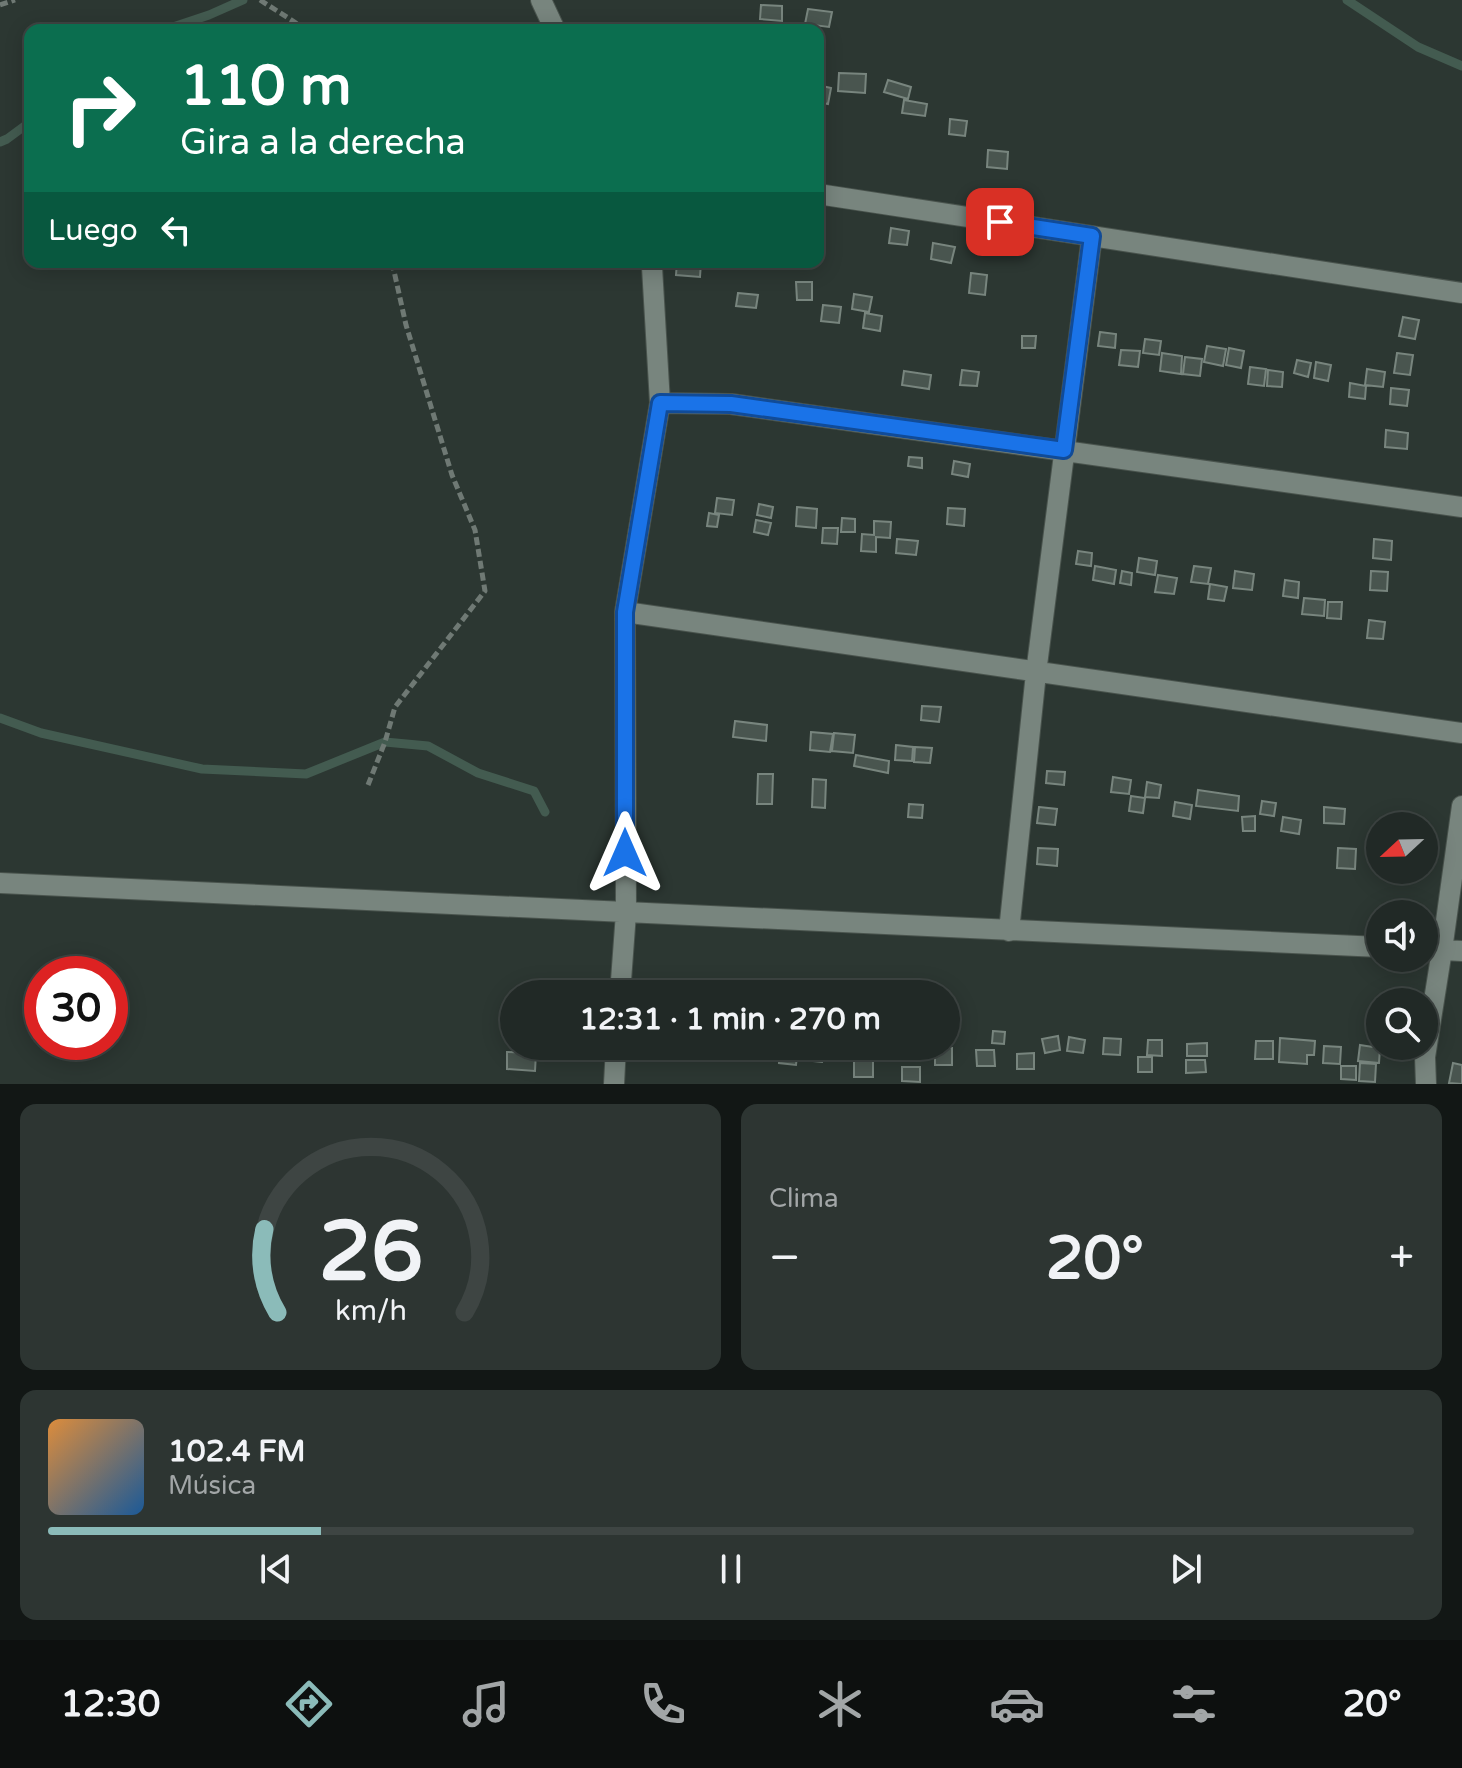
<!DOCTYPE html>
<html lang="es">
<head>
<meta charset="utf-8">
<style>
	body { margin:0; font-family:"Varela Round",sans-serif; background:#2d3532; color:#f1f3f6; height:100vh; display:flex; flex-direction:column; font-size:30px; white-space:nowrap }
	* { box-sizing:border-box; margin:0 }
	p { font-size:26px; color:#a2a6a7 }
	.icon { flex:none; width:44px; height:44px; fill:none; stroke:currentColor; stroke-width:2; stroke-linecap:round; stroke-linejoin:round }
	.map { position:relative; height:1084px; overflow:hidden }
	.details { display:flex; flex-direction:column; gap:20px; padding:20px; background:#121715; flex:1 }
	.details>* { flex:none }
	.banner { position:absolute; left:24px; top:24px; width:800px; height:244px; border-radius:16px; box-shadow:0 4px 20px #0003,0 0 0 2px #3e4543; background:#0b6e4f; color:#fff; overflow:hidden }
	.needle { width:52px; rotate:248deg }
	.fabs { position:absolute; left:1366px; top:812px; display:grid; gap:16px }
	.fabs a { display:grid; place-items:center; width:72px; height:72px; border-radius:50%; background:#212926; box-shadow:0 4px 20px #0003,0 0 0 2px #3e4543; font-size:40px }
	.speed { position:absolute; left:24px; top:956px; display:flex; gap:16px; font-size:40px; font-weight:700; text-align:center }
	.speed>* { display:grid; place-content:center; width:104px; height:104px; border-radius:50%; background:#212926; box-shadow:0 4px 20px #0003,0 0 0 2px #3e4543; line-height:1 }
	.speed .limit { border:12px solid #d22; background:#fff; color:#111 }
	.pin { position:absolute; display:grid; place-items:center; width:68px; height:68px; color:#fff; margin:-34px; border-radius:16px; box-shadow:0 4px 12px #0006 }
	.me { position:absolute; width:88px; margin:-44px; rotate:0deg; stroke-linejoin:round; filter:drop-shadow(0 0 6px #0008) }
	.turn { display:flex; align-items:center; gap:28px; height:168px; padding:0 24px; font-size:36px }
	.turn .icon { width:104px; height:104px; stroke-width:2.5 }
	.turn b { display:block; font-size:56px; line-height:68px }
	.then { display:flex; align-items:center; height:76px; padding:0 24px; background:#0003; gap:16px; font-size:30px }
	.big { font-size:60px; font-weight:700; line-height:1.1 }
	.details .tile { flex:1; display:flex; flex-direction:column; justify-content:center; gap:12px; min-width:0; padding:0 28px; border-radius:16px; background:#2d3532 }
	.details .dial { align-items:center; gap:0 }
	.dial svg { height:208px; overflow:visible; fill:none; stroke:#3e4543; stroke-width:7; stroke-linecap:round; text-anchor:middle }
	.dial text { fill:#f1f3f6; stroke:none }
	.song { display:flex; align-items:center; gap:24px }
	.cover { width:96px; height:96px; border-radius:12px; background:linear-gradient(135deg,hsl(30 70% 55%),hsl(210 70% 35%)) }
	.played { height:8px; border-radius:4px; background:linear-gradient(90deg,#8bbbb9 20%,#3e4543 20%) }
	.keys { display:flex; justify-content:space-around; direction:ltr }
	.heat { display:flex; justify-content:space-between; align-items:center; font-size:44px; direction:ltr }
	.details .tiles { flex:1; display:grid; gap:20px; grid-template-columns:1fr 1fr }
	.tile:last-child { grid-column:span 2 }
	.trip { position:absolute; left:500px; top:980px; width:460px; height:80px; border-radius:40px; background:#212926; box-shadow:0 4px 20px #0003,0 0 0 2px #3e4543; font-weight:700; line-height:80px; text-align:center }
	.tabs { display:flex; height:128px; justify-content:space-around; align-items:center; background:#0d100f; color:#a2a6a7 }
	.tabs .icon { width:56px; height:56px }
	.tabs .on { color:#8bbbb9 }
	.tabs b { font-size:36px; color:#f1f3f6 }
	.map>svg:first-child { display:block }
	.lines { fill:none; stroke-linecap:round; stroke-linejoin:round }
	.stream { stroke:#435b50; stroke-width:9 }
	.building { fill:#49554f; stroke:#78857e; stroke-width:2 }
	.minor-casing { stroke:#49534d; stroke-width:22 }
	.path { stroke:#6f7974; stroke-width:5; stroke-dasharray:8 4; stroke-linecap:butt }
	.minor { stroke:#78857e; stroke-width:20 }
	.route-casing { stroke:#114b97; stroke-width:20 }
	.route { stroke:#1a73e8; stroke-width:14 }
</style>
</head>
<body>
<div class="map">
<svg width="1462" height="1084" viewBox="0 0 1462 1084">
	<rect width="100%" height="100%" fill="#2c3732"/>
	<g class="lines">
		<path class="stream" d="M1347 0 1418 47 1462 66
			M164 30 209 15 243 0
			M0 142 7 139 30 122
			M0 718 41 733 202 769 306 774 385 742 428 746 478 773 534 791 545 812"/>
	</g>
	<path class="building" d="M761 5 782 6V21L760 19Z
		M808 9 832 12 829 27 805 24Z
		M839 73 866 74 865 93 838 91Z
		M888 80 911 87 908 99 884 92Z
		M818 85 831 88 828 104 818 102Z
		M904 100 927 104 925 116 902 113Z
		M950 119 967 121 965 136 949 134Z
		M988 150 1008 152 1007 169 987 167Z
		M891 228 909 231 907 245 889 243Z
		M933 243 955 247 951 263 931 259Z
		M677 262H701L700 277 676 275Z
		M971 273 987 275 985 295 969 293Z
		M796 282H812V300H797Z
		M738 293 758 295 756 308 736 306Z
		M854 294 872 297 869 312 852 309Z
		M823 305 841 307 839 323 821 321Z
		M865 313 882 316 880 331 863 328Z
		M1403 317 1419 320 1415 339 1399 336Z
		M1100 332 1116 334 1115 348 1098 346Z
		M1022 336H1036L1035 348H1022Z
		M1145 339 1161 341 1159 355 1143 353Z
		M1207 346 1226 349 1223 366 1204 362Z
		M1229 348 1244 351 1241 368 1226 365Z
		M1121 350 1140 351 1138 367 1119 365Z
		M1162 353 1182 356 1181 374 1160 371Z
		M1397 353 1413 355 1410 375 1394 373Z
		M1185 357 1202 359 1200 376 1183 374Z
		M1297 360 1311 363 1308 377 1294 373Z
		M1316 362 1331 365 1328 381 1314 378Z
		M1250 367 1266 369 1264 386 1248 384Z
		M1367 369 1385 372 1383 387 1365 385Z
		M962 370 979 372 977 386 960 385Z
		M1268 370 1283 372 1282 387 1267 386Z
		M904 371 931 375 929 389 902 385Z
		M1350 383 1366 386 1365 399 1349 397Z
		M1391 388 1409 390 1407 406 1390 404Z
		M1386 430 1408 433 1407 449 1385 447Z
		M909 457 922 458V468L908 466Z
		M954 461 970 464 968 477 952 474Z
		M717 498 734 500 732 515 715 513Z
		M759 504 773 507 771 518 757 515Z
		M797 507 817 509 816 528 796 526Z
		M948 508 965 509 964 526 947 524Z
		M709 513 719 515 717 527 707 526Z
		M842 518 855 519V532H841Z
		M756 520 771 523 768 535 754 532Z
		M874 521 891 522 890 538 876 537V552L861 551 862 534 874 535Z
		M823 528H838L837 544 822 543Z
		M897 539 918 541 916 555 896 553Z
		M1374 539 1392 541 1391 560 1373 558Z
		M1078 551 1092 553 1091 566 1076 564Z
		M1139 558 1157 561 1155 575 1137 572Z
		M1095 566 1116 570 1114 584 1093 580Z
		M1194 566 1211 568 1208 584 1191 582Z
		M1122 571 1132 573 1131 585 1120 583Z
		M1235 571 1254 574 1252 590 1233 588Z
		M1371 571 1388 572 1387 591 1370 590Z
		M1158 575 1177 578 1174 594 1155 592Z
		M1285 580 1299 582 1298 598 1283 596Z
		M1210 584 1227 587 1224 601 1208 599Z
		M1304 598 1325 600 1324 616 1302 614Z
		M1328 602H1342L1341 619 1327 618Z
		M1369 620 1385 622 1383 639 1367 638Z
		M922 706 941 707 939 722 921 720Z
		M735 721 767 725 766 741 733 737Z
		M811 732 833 734 830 752 810 750Z
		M834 733 855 735 853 753 832 751Z
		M896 745 913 747 912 761 895 760Z
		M915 747 932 748 930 763 914 762Z
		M856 755 889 761 888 773 854 766Z
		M1047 771 1065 772 1064 785 1046 783Z
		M758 774H773L772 804H757Z
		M1113 777 1131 780 1129 794 1111 792Z
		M813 779 826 780 825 808 812 807Z
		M1147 782 1161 785 1159 798 1145 797Z
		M1198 790 1239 796 1238 811 1196 806Z
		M1131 796 1145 798 1143 813 1129 811Z
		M1262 801 1276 803 1274 816 1260 814Z
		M1175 802 1192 805 1190 819 1173 816Z
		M909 804 923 805 922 818 908 817Z
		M1039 807 1057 809 1055 825 1037 823Z
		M1324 807 1345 809 1344 824 1324 823Z
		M1255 816V831H1243L1242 817Z
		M1283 817 1301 820 1299 834 1281 831Z
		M1038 848 1058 849 1057 866 1037 864Z
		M1338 848 1356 849 1355 869 1337 868Z
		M993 1031 1005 1032 1004 1044 992 1043Z
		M1058 1036 1060 1050 1045 1053 1042 1039Z
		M1069 1037 1085 1040 1083 1053 1067 1051Z
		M1104 1038 1121 1039 1120 1055 1103 1054Z
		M1280 1038 1315 1041 1314 1055H1307V1064L1279 1062Z
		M1148 1040H1162V1056L1147 1055Z
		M1256 1041H1273V1059H1255Z
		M1207 1043V1056H1187V1044Z
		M1360 1045 1380 1048 1379 1063 1358 1061Z
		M693 1046H712L711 1060 692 1059Z
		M749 1046H766V1057H750Z
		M780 1046 798 1047 796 1065 779 1063Z
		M806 1046H824L822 1062 804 1060Z
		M1324 1046 1341 1047 1340 1064 1323 1063Z
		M935 1048H952V1065H935Z
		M976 1050H994L995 1066H977Z
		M507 1052 536 1053 535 1071 507 1069Z
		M1034 1053V1069H1017V1054Z
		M1138 1057H1152V1072H1138Z
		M1186 1060H1205L1206 1072 1186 1073Z
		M854 1061H873V1077H854Z
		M1360 1063 1376 1064 1375 1082 1359 1081Z
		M1453 1063 1462 1065V1084L1449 1083Z
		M1341 1066H1356V1080L1341 1079Z
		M902 1067H920V1082L902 1081Z"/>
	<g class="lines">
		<g class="minor-casing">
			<path id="minor" d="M541 0 555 30
				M818 194 1462 293
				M660 403 731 404 1462 507
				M625 612 1462 733
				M0 883 1380 947
				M1009 931 1036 673 1092 236
				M1424 949 1462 951
				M620 994 626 913 625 612 660 403 652 267 650 262
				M614 1084 616 1046
				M1426 1084 1425 1057 1442 950 1462 806"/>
		</g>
		<path class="path" d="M260 0 296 23 300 30
			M0 5 15 0
			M368 785 385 742 395 707 485 591 475 530 452 475 406 325 392 262"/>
		<use href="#minor" class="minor"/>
	</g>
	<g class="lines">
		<g class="route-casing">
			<path id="route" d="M625 853V612L660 403 731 404 1064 450 1092 236 1000 222"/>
		</g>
		<use href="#route" class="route"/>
	</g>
</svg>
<div class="fabs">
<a><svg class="needle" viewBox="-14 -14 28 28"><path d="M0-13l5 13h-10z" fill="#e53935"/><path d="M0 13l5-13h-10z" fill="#a2a6a7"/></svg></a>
<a><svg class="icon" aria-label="sound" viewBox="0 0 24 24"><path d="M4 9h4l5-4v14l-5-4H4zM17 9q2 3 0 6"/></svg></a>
<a><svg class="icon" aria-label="search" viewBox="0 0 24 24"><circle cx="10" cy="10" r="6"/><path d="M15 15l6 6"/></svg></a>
</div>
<div class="speed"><div class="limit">30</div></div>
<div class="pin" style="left:1000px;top:222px;background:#d93025"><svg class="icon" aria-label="arrive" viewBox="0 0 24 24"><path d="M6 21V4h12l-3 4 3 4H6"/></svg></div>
<svg class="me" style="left:625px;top:853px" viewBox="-20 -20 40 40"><path d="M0-17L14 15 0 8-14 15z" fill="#1a73e8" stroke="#fff" stroke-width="4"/></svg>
<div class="trip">12:31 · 1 min · 270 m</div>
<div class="banner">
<div class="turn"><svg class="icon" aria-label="right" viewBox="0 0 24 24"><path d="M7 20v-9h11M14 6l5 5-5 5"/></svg><div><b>110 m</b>Gira a la derecha</div></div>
<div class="then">Luego<svg class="icon" aria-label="left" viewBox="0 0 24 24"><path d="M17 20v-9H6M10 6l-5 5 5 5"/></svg></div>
</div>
</div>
<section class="details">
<div class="tiles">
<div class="tile dial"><svg viewBox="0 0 100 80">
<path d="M14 69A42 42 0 1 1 86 69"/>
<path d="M14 69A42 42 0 0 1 9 37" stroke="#8bbbb9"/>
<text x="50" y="56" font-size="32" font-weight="700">26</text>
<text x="50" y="72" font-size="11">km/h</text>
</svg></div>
<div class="tile"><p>Clima</p>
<div class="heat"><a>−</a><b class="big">20°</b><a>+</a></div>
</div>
<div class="tile">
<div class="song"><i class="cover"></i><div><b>102.4 FM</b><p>Música</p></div></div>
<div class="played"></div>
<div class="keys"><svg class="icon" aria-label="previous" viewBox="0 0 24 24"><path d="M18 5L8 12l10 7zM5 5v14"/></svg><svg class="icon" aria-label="pause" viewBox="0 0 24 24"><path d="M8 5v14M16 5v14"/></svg><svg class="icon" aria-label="next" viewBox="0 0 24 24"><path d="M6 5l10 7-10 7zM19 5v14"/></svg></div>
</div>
</div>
</section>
<nav class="tabs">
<b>12:30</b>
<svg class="icon on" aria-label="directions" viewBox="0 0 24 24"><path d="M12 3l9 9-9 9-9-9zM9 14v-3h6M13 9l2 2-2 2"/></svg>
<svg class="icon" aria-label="music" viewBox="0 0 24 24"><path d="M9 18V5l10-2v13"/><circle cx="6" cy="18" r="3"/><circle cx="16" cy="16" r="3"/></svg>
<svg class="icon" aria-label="phone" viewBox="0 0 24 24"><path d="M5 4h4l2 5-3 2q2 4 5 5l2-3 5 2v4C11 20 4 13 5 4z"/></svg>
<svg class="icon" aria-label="climate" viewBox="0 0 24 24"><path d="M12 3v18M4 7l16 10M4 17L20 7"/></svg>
<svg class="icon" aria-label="car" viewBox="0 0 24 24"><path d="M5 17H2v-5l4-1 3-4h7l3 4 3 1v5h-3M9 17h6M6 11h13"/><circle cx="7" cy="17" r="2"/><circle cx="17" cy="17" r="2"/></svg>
<svg class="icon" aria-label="filters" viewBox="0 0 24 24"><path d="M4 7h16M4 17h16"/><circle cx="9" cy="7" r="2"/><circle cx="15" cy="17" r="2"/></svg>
<b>20°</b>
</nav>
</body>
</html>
